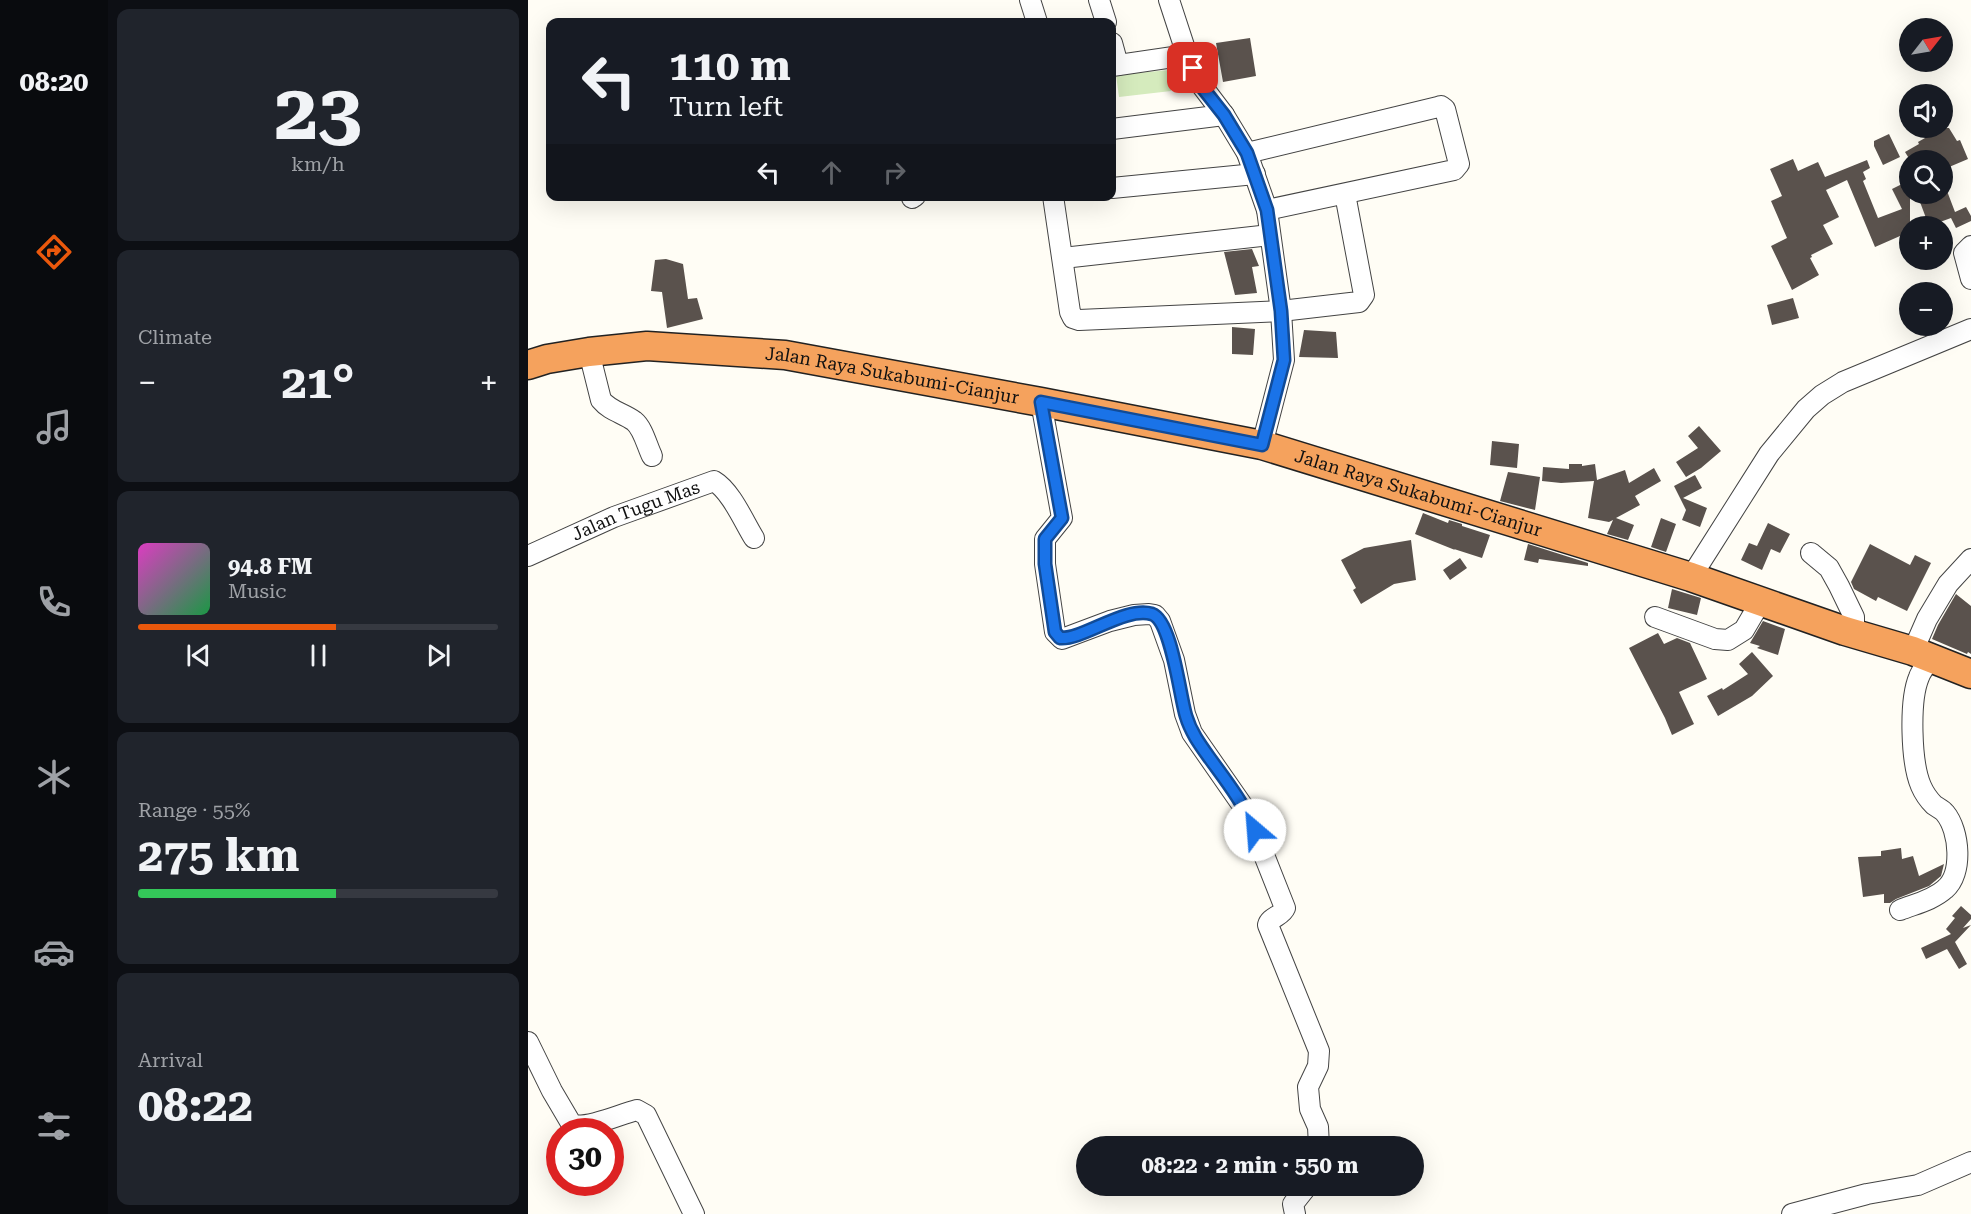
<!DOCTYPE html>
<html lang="en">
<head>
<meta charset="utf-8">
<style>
	body { margin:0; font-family:"Roboto Serif",serif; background:#20242c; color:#f1f3f6; height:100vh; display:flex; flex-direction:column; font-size:22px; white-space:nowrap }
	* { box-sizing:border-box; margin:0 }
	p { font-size:20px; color:#9ea1a6 }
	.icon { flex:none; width:33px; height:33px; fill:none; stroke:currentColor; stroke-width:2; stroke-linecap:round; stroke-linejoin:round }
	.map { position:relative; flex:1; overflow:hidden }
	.details { display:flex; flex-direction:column; gap:9px; padding:9px; background:#0d0f14; width:420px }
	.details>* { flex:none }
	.banner { position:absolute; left:18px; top:18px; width:570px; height:183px; border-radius:12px; box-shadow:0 6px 24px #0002; background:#171b24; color:#f1f3f6; overflow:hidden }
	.needle { width:39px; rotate:59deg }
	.fabs { position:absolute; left:1371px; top:18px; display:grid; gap:12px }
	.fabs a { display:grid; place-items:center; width:54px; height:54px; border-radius:50%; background:#171b24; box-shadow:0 6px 24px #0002; font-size:30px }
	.speed { position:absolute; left:18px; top:1118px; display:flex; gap:12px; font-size:30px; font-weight:700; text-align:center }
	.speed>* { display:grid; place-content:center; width:78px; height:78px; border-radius:50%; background:#171b24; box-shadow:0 6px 24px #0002; line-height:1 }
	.speed .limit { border:9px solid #d22; background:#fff; color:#111 }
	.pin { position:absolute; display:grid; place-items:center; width:51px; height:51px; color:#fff; margin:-26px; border-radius:12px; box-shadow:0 3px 9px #0006 }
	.me { position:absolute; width:66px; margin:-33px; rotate:333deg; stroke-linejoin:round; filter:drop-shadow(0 0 4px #0008) }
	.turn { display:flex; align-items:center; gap:21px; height:126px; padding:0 24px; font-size:27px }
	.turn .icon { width:78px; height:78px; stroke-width:2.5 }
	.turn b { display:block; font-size:42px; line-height:51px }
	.lanes { display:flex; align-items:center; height:57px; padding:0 24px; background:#0003; justify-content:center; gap:30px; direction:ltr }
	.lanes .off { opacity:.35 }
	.big { font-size:45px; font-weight:700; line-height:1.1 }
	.details .card { flex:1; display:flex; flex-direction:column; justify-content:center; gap:9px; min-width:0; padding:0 21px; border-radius:12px; background:#20242c }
	.details .dial { align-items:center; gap:0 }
	.dial b { font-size:78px; line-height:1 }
	.song { display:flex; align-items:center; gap:18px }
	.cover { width:72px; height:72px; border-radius:9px; background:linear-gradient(135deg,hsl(310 70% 55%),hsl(140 70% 35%)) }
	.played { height:6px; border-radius:3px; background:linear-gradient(90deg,#ea580c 55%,#363941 55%) }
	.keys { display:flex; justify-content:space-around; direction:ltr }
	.heat { display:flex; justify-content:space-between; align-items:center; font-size:33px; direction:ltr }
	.charge { height:9px; border-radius:4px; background:linear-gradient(90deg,#34c759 55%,#363941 0) }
	.trip { position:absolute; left:548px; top:1136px; width:348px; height:60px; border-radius:30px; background:#171b24; box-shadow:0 6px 24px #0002; font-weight:700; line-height:60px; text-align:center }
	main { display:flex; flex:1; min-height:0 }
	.dock { display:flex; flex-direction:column; width:108px; justify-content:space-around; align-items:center; background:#090b0e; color:#9ea1a6 }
	.dock .icon { width:42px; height:42px }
	.dock .current { color:#ea580c }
	.dock b { font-size:27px; color:#f1f3f6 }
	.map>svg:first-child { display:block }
	.green { fill:#d5ebbd }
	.building { fill:#5a524d }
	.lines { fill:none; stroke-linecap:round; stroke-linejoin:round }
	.minor-casing { stroke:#444; stroke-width:22 }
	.highway-casing { stroke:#222; stroke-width:31 }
	.minor { stroke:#fff; stroke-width:20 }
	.highway { stroke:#f5a25d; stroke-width:28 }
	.route-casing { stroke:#114b97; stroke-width:15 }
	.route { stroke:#1a73e8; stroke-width:10 }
	.labels { text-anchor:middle; stroke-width:6; stroke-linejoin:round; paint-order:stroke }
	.street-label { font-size:18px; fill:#111; stroke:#fff }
</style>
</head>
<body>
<main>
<nav class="dock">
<b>08:20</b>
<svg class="icon current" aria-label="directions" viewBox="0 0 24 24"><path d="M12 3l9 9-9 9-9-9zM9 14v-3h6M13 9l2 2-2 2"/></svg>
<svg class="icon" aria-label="music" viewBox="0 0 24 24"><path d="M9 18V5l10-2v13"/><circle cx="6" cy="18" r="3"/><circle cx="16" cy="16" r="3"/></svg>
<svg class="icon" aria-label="phone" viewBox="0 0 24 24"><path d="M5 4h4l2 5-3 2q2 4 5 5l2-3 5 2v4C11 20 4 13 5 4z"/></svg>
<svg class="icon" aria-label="climate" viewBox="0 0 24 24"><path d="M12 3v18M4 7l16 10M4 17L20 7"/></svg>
<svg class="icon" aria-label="car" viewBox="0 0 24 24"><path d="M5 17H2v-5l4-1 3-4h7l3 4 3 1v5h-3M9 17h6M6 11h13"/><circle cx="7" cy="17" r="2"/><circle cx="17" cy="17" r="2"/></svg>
<svg class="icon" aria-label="filters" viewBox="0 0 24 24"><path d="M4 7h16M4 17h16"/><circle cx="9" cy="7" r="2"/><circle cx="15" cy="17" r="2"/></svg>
</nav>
<section class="details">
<div class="card dial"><b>23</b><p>km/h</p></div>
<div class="card"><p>Climate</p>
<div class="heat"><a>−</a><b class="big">21°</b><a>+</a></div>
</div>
<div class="card">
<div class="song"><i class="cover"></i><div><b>94.8 FM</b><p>Music</p></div></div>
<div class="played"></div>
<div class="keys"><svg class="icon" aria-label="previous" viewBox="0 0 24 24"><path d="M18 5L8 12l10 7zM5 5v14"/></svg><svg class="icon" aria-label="pause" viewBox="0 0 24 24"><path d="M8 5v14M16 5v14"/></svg><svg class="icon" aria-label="next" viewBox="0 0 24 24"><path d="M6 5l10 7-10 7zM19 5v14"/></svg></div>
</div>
<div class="card"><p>Range · 55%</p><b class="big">275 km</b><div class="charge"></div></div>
<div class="card"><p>Arrival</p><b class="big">08:22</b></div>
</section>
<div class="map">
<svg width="1443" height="1214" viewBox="0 0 1443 1214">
	<rect width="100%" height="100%" fill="#fffdf5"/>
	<path class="green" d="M641 70 643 91 591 97 588 75Z"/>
	<path class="building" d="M722 38 728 76 695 82 688 43Z
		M1392 128H1421L1429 141 1432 140 1440 159 1414 170V160H1382L1377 152 1391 144 1390 142 1397 138Z
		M1361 134 1372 157 1355 165 1346 146V141Z
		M1265 159 1270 171 1290 162 1297 177 1339 160 1342 168 1335 172 1338 179 1335 181 1350 218 1374 209 1364 189 1382 180V257L1372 236 1347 247 1319 180 1298 190 1311 217 1295 225 1305 244 1283 255 1284 257 1282 258 1291 275 1264 290 1243 246 1259 238 1243 201 1254 196 1242 169Z
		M1419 191 1427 212 1438 207 1443 216V221L1428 228 1423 218 1401 226 1392 202Z
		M724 249 731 266 724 267 729 293 707 295 696 252Z
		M138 259 155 264 160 299 169 298 175 319 139 328 134 292 123 291 127 260Z
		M1265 298 1271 318 1244 325 1239 305Z
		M704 327 727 329 725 355 704 354Z
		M776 330 808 332 810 358 771 357Z
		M1171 426 1193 451 1173 468 1158 477 1148 462 1170 448 1160 436Z
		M964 441 991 444 989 468 962 465Z
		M1041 464H1054V466L1067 464 1069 480 1097 470 1101 483 1126 468 1133 481 1107 496 1112 505 1088 518 1106 525 1100 540 1079 534 1085 520 1081 522 1060 518 1066 481 1033 483 1014 481 1015 467 1041 469Z
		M980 472 1012 477 1007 510 972 501Z
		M1167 475 1174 488 1155 498 1179 508 1172 527 1154 520 1158 510 1146 486Z
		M895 513 920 523 921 520 934 524V526L962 535 954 558 926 549 927 550 887 534Z
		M1133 518 1148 524 1138 552 1123 547Z
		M1240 523 1262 534 1252 553 1243 549 1234 570 1213 560 1221 543 1229 546Z
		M883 540 888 580 866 584 833 604 825 590 828 588 813 560 836 548Z
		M1000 544 1060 563V566L1011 559 1010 563 996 560Z
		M1342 544 1382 565 1387 555 1403 563 1379 611 1350 597 1348 601 1326 589 1323 582Z
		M932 558 939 568 922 580 915 570Z
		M1144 589 1173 598 1169 615 1140 608Z
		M1428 594 1443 606V654L1440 652 1439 654 1404 639 1410 625Z
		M1235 621 1257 629 1250 655 1229 648 1232 646 1222 643Z
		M1130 633 1136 644 1149 638 1162 643 1179 679 1151 692 1166 724 1144 735 1137 718 1101 648Z
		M1224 652 1245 676 1224 696 1190 716 1179 696 1194 688 1195 690 1220 674 1211 664Z
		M1373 848 1374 859 1385 856 1391 876 1416 864 1413 876 1401 886 1368 899 1362 903H1356V894L1335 897 1330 857 1353 856V851Z
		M1433 906 1443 915V919L1435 928 1443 925 1427 942 1439 964 1431 969 1419 949 1398 959 1393 948 1423 934 1418 929 1427 918 1424 916Z"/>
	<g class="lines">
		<g class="minor-casing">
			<g id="minor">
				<path d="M502 0 509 22"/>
				<path d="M571 0 578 22"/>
				<path d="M641 0 659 55 671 82 696 115 719 153 739 210 753 311 756 360 734 445"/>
				<path d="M584 43 590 65"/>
				<path d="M584 66 659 55"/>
				<path d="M584 129 696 115"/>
				<path d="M719 153 910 107 913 106 917 109 931 164 926 170 739 210"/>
				<path d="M584 188 727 174"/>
				<path d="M525 196 542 312 545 318 551 320 753 311 831 302 836 295 817 194"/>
				<path d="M384 198 387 196"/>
				<path d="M1443 246 1436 253 1443 279"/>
				<path d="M535 258 742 235"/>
				<path d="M61 352 73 400C82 411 95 413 106 421 115 428 119 446 124 456"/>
				<path d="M513 402 534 518 517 539V564L527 632 534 639 582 621 606 615 621 614 627 615 632 621 646 660 657 714 664 733 719 812 757 908C754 916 742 917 740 925L791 1051 790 1066 780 1087 782 1109 790 1127 791 1146"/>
				<path d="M1283 553 1301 568 1311 586 1326 617V634"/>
				<path id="s1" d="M0 556 86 517 186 481C203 491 216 522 226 538"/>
				<path d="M1163 577 1241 454 1278 409 1294 395 1315 382 1443 329"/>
				<path d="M1127 617 1187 639 1200 640 1216 630 1233 601"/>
				<path d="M1385 651 1399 619 1420 584 1443 559"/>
				<path d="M1372 910C1387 904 1405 900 1417 889 1435 874 1432 831 1417 813 1414 809 1410 808 1406 805 1401 800 1396 793 1393 786 1383 763 1381 701 1391 677 1393 671 1399 664 1403 658"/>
				<path d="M0 1042 24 1091 44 1125C61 1129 92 1114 109 1110L118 1115 166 1214"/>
				<path d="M767 1214 765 1204 780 1185"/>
				<path d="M1264 1214 1339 1194 1390 1185 1443 1162"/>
			</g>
		</g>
		<g class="highway-casing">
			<g id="highway">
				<path id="s2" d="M0 365 19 359 61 352 119 346 257 355 513 402 734 445 1163 577 1317 631 1385 651 1443 674"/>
			</g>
		</g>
		<use href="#minor" class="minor"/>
		<use href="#highway" class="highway"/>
	</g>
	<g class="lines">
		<g class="route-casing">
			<path id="route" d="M665 68 670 82 696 115 719 153 739 210 753 311 756 360 734 445 513 402 534 518 517 539V564L527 632 532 638C555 640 597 606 624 614 644 621 652 698 658 716 663 733 673 746 683 760 699 782 716 804 727 830"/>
		</g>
		<use href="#route" class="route"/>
	</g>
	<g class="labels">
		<g class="street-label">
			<text dy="6" stroke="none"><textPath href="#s2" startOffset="368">Jalan Raya Sukabumi-Cianjur</textPath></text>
			<text dy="6" stroke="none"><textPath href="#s2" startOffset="908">Jalan Raya Sukabumi-Cianjur</textPath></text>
			<text dy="6" stroke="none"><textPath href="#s1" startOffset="117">Jalan Tugu Mas</textPath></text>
		</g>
	</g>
</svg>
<div class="fabs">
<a><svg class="needle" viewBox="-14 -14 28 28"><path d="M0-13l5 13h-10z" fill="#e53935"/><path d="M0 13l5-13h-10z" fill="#9ea1a6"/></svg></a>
<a><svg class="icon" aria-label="sound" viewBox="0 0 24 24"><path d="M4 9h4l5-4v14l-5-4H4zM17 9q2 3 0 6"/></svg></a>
<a><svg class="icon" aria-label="search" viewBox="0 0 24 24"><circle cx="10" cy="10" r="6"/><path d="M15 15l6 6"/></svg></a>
<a>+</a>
<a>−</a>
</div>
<div class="speed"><div class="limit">30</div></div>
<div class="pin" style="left:665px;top:68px;background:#d93025"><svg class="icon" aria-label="arrive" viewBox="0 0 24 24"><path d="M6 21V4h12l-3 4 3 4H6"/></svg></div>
<svg class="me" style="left:727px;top:830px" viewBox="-20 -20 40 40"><circle r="19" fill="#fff"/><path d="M0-13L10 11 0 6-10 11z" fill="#1a73e8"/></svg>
<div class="trip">08:22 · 2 min · 550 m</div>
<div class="banner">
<div class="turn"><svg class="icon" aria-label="left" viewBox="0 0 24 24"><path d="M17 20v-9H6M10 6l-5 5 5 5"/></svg><div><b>110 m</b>Turn left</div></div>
<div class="lanes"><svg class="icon" aria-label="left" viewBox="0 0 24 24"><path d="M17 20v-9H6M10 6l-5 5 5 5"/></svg><svg class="icon off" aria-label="ahead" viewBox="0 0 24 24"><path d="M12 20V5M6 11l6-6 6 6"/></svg><svg class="icon off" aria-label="right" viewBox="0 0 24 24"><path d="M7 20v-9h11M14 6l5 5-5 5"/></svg></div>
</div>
</div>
</main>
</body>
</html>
